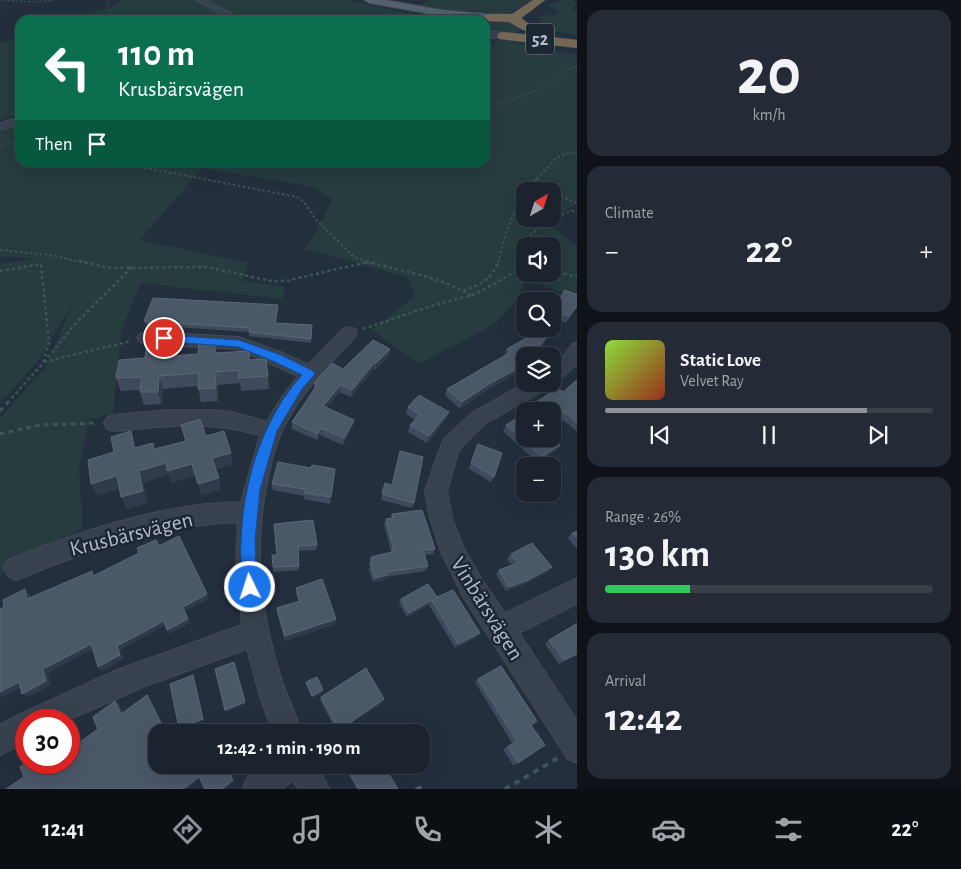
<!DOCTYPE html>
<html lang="en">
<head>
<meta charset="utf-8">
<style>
	body { margin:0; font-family:"Alegreya Sans",sans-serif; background:#242b36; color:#f1f3f6; height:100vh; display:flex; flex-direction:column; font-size:19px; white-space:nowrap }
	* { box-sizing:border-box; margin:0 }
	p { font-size:16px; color:#a0a4aa }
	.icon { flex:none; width:28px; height:28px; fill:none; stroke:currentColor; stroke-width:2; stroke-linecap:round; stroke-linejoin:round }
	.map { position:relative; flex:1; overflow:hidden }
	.panel { display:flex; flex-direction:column; gap:10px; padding:10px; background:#0f1319; width:384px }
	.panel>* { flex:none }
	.top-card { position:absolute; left:15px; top:15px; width:475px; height:152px; border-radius:15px; box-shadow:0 5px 20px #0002,0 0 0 1px #39404a; background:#0b6e4f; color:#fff; overflow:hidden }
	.needle { width:32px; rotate:39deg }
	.fabs { position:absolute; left:516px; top:182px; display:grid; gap:10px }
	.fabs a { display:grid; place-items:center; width:45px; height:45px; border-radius:10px; background:#1b232e; box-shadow:0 5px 20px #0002,0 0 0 1px #39404a; font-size:25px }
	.speed { position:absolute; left:15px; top:709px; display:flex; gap:10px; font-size:25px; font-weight:700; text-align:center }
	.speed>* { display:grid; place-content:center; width:65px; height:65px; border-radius:50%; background:#1b232e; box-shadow:0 5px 20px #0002,0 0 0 1px #39404a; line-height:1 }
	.speed .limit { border:8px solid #d22; background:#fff; color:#111 }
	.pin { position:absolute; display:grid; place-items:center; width:42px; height:42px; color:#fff; margin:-21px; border:2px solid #fff; border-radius:50%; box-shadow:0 1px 5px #0007 }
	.me { position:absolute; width:55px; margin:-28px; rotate:356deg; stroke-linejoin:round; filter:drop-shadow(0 0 4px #0008) }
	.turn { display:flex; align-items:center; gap:18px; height:105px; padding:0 20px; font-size:22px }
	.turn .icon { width:65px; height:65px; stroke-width:2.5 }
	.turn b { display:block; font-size:35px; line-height:42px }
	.then { display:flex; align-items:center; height:48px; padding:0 20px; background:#0003; gap:10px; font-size:19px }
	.big { font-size:38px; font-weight:700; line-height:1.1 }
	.panel .card { flex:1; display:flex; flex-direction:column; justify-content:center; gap:8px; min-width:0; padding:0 18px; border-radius:15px; background:#242b36 }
	.panel .dial { align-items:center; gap:0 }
	.dial b { font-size:65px; line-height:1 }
	.song { display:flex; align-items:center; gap:15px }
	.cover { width:60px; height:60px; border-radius:8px; background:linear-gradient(135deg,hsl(90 70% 55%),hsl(10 70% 35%)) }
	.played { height:5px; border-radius:2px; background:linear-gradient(90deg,#8c9099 80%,#39404a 80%) }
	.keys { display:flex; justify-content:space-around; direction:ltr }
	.heat { display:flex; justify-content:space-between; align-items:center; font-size:28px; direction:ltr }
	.charge { height:8px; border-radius:4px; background:linear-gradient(90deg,#34c759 26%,#39404a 0) }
	.trip { position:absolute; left:148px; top:724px; width:282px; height:50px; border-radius:15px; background:#1b232e; box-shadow:0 5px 20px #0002,0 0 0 1px #39404a; font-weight:700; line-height:50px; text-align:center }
	.dock { display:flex; height:80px; justify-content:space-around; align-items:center; background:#0b0e12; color:#a0a4aa }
	.dock .icon { width:35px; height:35px }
	.dock .active { color:#8c9099 }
	.dock b { font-size:22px; color:#f1f3f6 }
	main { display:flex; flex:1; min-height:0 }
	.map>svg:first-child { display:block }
	.green { fill:#263c3f; fill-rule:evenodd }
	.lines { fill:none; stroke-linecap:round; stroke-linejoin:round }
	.minor-casing { stroke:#414a57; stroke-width:2 }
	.major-casing { stroke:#414a57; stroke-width:2 }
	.highway-casing { stroke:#434c59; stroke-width:1 }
	.path-far4 { stroke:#3f5557; stroke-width:1; stroke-dasharray:2 2; stroke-linecap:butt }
	.path-far3 { stroke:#3f5557; stroke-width:2; stroke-dasharray:2.5 2.5; stroke-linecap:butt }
	.path-far2 { stroke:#3f5557; stroke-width:2.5; stroke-dasharray:3 3; stroke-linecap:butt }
	.path-far1 { stroke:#3f5557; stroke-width:3; stroke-dasharray:4.5 4.5; stroke-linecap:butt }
	.path { stroke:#3f5557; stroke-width:4; stroke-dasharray:5.5 5.5; stroke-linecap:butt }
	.minor { fill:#38414e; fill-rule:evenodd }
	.major { fill:#56606e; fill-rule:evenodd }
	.highway { fill:#746855; fill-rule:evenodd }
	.wall { fill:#3f4b5c }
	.shaded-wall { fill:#2f3b4b }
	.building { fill:#4b5868; stroke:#5c6777 }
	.route { fill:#1a73e8; stroke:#114b97 }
	.labels { text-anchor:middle; stroke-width:5; stroke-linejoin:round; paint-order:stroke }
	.shield { fill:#1d2633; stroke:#878f9c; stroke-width:1 }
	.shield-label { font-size:18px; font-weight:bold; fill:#b4bcc9 }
	.near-street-label { font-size:22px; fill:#b4bcc9; stroke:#1d2633 }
</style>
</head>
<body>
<main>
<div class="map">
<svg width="578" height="789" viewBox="0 0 578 789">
	<rect width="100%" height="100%" fill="#242f3e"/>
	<path class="green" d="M121 0H348L440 20H70L110 7Z
		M428 0H530C522 6 513 13 502 14 476 18 445 10 419 6Z
		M561 0H572L577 3 572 9 577 13V35L546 30 538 16 559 14 549 5Z
		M485 21H511L522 28 521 31C509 35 497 34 485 30Z
		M20 36V114L0 120V43Z
		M503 40 577 55V202L549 224 577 246V297L526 280 512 307 491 326 419 364 372 330 415 296 407 277 305 249 318 229 332 199 310 186 202 168 140 240 248 263 243 281 285 287 282 299 141 283 121 331 113 414 89 419 79 469 83 529 21 555 0 577V418L45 368 74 301 39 360 0 403V264L35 259 8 256 0 257V131L20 124V162H485V43ZM525 191H552V219H525ZM525 246H552V274H525Z"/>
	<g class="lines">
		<g class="minor-casing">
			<path id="minor" d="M196 0H206L243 20H233Z
				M485 32H498L502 35 498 38H485Z
				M20 117V124L0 130V123Z
				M349 327 355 329 357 333 355 337C330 364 303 390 286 423 277 439 272 458 268 477 254 541 259 606 278 668 284 690 295 711 301 732H273L261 700 247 649 145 686 68 720H26V742L0 755V725L16 716 117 670 242 625 236 567 238 522C162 525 86 551 16 580L8 576 4 568 8 560C79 531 164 503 241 502L260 435C206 420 168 426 114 431L107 429 104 423 107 417 114 415 170 410H212L232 412 267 422 281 398 298 376 237 349 146 344 140 342 137 338 140 334 146 332 239 337 283 353 308 365 343 329Z
				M578 342V363L558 381 552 383V365L566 353 572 344Z
				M525 383 548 384 546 389 486 423 471 437 459 450 447 491 452 518 463 547 482 580 505 613 578 578V603L519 633 578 722V763L568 759 464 598 441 552 430 518 425 491 443 440 472 413Z
				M265 765H317L329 789H298L293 780 282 789H243L247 778Z"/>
		</g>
		<g class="major-casing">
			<path id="major" d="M364 0H385L442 10 496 15 501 18 496 21 442 16 369 3Z"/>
		</g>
		<g class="highway-casing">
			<path id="highway" d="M533 0H545L521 18 533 27 531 30H523L509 22 472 20 474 18 490 14H512Z
				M503 32 578 40V48L499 39 497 36 499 33Z"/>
		</g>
		<path class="path-far4" d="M0 0 36 2 53 0
			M103 20 111 12 107 6 109 0
			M390 20 400 16
			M485 106C507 103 532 93 552 82 561 77 566 68 578 66
			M0 145 20 141
			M563 154 578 152"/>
		<path class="path-far3" d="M115 162 297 197 304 202 316 220 354 257 371 263
			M535 179 552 191
			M552 191 578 204
			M553 219 571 211H578
			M0 250 50 255 85 263
			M366 263 368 262
			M498 263 505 235 524 189 540 176 556 158 569 153
			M519 263 530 235 552 219"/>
		<path class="path-far2" d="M79 261 110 268 207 267 271 281H285L368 262
			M366 261C402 272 440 276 472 296
			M0 271 41 264 49 343 43 363 11 399
			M516 271 520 261
			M552 271 578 277
			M463 291C479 285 493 279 498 261
			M363 329 434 305 476 294 516 271 525 269
			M44 362 76 323 132 267
			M44 362 131 341"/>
		<path class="path-far1" d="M0 411 12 398
			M0 434 40 425 97 423"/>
		<path class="path" d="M505 789 560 757"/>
		<use href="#minor" class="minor"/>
		<use href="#major" class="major"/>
		<use href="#highway" class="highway"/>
	</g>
	<path class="wall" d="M278 305 276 323 312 325 311 343 249 336V332L146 325 144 321Z
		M555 305H578L566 323 560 320 534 356H525L524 364 521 371 487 390 460 409 445 395 447 389 504 356 507 349 528 337 523 335 525 329Z
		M390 349 389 356 375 370 374 369 351 397 340 392 327 408 354 420 353 426 343 445 320 435 317 440 292 429V422L314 390V383L343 369Z
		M217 353 250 360 268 376 269 389 241 391 240 383 218 385V401L201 402 198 386 163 389 161 404 144 405 140 392V390L121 391 116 378 166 356Z
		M578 379V432L560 418 552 423V411H529L533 404 563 392Z
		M408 407 449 412 446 419 427 443 408 432 410 425 415 420 406 414Z
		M506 425 556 451 538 463 503 431Z
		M478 444 494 477 491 482 469 469Z
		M311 468 335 469 330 504 304 499V496L273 490 272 484Z
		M385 483 414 503 412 508 381 500Z
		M392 514 435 549 433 554 424 555 428 566 425 571 386 577 385 580 373 583 369 570 370 566 369 563 371 557 391 552V551L384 524 386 519 391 518Z
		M274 524 317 545 316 550 298 551 299 570 273 572 272 555H277Z
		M578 531V550L568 538 572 533Z
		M511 554 548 572 522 585 506 591 496 574 499 570 512 565 507 559Z
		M296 588 335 624 285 641 277 613V608L298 601 296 593Z
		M437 597 477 637 455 648 429 605 407 617 399 603 401 599Z
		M578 623V654L559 664 545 644 549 640Z
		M478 679 531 725 518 763 513 765 503 749 512 743 475 682Z
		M306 682 323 692 312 698 306 684Z
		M321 697 384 699 382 703 337 732 320 700Z
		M348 770 398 789H357L347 772Z"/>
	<path class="shaded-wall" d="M563 314 560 320 534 356H529Z
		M215 340 217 354 215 353Z
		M163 343 166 356 165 370 161 357Z
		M390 349 389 356 375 370 376 363Z
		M525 359V364L518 368 521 362Z
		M375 362 374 369 351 397 352 390Z
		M524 365 521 371 487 390 460 409 462 402 489 384Z
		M216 372 218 385V401L216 388Z
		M159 376 163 389 161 404 158 392Z
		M341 385 340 392 322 413 323 406Z
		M449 412 446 419 427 443 429 436Z
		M564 412 560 418 552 423V420Z
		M354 420 353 426 343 445 344 438Z
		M321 428 320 435 317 440 318 434Z
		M131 431 135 444 139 461 134 448Z
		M560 445 556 451 538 463 542 457Z
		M231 453 233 465 214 470 212 458Z
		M166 463 192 464 195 476 171 483 169 475 143 483 148 503 127 509 121 497 139 471Z
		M117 476 123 488 98 496 91 484Z
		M219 478 221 490 201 496 198 484Z
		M552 567 548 572 522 585 506 591 509 587Z
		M387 575 385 580 373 583 375 578Z
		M25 589 30 594 32 604 27 599Z
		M207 594 208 599 185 612 183 607Z
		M432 600 429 605 407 617 409 613Z
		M188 619 190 623 169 634 167 630Z
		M336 619 335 624 285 641V636Z
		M164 621 166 625 120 650 124 659 102 671 98 667 117 646Z
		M480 633 477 637 455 648 458 644Z
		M91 644 95 648 48 673 51 685 27 697 22 694 43 669Z
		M235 664 245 704 226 712 225 710Z
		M193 675 204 720 180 729 179 728Z
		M19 682 25 685 0 698V692Z
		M323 690V692L312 698V696Z
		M147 695 150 698 167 732H165Z
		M384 699 382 703 338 732 339 730Z
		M115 701 119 704 125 716 121 714Z
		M225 765 234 781 225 789H222Z
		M199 777 200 778 187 789H183Z"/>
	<path class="building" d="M565 290 578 295V304L569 316 563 314 552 329V304L555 305Z
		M153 298 278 305 275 323 312 325 311 339 249 332 250 328 144 321Z
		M526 329H552L535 353 529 356H525V359L521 362 524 365 489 384 462 402 447 389 511 352 507 349 535 333Z
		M215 340V353L249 351V360L266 359 268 376 239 378V370L216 372V388L198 389 199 373 159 376 158 392H140L142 377 116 378 119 360 145 358 147 343H163L161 357 198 354 199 341Z
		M373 340 390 349 376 363 375 362 352 390 341 385 323 406 354 420 344 438 321 428 318 434 292 422 317 385 314 383 332 363 343 369Z
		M578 379V423L564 412 552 420V411H528L536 406 533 404 558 388 563 392Z
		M419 395 449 412 429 436 410 425 420 415 408 407Z
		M525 413V439H552L560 445 542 457 506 425Z
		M200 419 206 436 224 431 231 453 212 458 219 478 198 484 192 464 167 471 166 463 139 471 143 491 121 497 117 476 91 484 88 460 114 452 111 437 131 431 134 448 153 443 154 449 186 441 181 425Z
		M478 444 502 453 494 477 471 463Z
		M400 451 423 457 414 503 382 494 385 483 392 485Z
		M278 462 311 468 312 465 335 469 331 497 305 493V489L272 484Z
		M422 510 435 549 423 550 428 566 386 572 387 575 375 578 370 564H372L371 557 392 552V550H394L386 519 393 518 392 514Z
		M313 520 317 545 298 546 299 566 273 567 272 555H277L274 524Z
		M578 531V539L572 533Z
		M179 536 207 594 183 607 188 619 167 630 164 621 117 646 120 655 98 667 91 644 43 669 46 681 22 694 19 682 0 692V609L4 607 3 600 25 589 27 599 92 571 93 576 139 553 137 548 156 540 159 546Z
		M532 543 552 567 526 581 509 587 499 570 518 563 511 554Z
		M322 579 336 619 285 636 277 608 300 601 296 588Z
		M428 584 437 597 453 590 480 633 458 644 432 600 409 613 401 599Z
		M578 623V653L564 660 549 640Z
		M234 662 245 702 225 710 215 669Z
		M501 666 537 721 531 725 545 745 518 763 508 747 517 741 478 679Z
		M366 668 384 699 339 730 321 697Z
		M193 675 203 719 179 728 170 684Z
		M317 677 323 690 312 696 306 682Z
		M147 695 165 732H156V765H181L185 773H187L186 765H225L233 780 222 789H205L199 777 183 789H6L24 777 20 767 26 762 51 763 69 762V750L98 729 93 717 115 701 121 714Z
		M354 765H383L398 789H359L348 770Z
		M420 786 422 789H415Z"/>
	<path class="route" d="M164 335 239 340 281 355 313 371 315 374 302 389 277 431 260 490 255 541 257 587 255 592 250 595 245 592 243 587C242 572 240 556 241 541 243 483 262 419 302 375L273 361 238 347 161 341 159 338 161 336Z"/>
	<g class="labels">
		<rect class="shield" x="526" y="23.5" width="28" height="31" rx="4"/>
		<g class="shield-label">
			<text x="540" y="45">52</text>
		</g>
		<g class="near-street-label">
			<text transform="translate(131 533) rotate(-14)" y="8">Krusbärsvägen</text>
			<text transform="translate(488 608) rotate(58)" y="8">Vinbärsvägen</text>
		</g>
	</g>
</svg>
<div class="fabs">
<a><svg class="needle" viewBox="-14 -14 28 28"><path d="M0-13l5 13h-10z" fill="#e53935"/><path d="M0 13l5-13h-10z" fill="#a0a4aa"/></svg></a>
<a><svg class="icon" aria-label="sound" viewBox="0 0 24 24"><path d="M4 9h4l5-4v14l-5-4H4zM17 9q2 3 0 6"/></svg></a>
<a><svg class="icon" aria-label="search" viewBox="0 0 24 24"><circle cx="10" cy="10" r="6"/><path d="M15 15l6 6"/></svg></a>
<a><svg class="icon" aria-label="layers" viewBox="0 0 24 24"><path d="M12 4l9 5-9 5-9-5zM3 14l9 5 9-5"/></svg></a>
<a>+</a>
<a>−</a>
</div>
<div class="speed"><div class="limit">30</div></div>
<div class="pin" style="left:164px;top:338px;background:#d93025"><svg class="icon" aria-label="arrive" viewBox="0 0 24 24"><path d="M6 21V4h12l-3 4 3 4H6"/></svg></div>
<svg class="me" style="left:250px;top:587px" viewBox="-20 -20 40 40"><circle r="17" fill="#1a73e8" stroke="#fff" stroke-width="3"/><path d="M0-11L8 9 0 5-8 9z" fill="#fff"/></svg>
<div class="trip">12:42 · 1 min · 190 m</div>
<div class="top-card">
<div class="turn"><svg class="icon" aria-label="left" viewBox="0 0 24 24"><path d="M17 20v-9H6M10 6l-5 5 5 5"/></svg><div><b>110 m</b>Krusbärsvägen</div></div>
<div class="then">Then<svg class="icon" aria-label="arrive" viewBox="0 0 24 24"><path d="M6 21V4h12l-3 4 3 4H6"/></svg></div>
</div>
</div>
<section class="panel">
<div class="card dial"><b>20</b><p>km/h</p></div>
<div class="card"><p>Climate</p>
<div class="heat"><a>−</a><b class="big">22°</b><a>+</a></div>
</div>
<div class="card">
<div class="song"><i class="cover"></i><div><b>Static Love</b><p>Velvet Ray</p></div></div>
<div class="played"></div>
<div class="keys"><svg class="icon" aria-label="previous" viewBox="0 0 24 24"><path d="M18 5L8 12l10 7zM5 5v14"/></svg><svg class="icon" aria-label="pause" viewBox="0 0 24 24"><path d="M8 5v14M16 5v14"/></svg><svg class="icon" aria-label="next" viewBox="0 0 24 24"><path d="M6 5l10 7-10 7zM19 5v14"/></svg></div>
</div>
<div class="card"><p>Range · 26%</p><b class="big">130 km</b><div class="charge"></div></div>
<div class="card"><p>Arrival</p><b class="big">12:42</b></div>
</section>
</main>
<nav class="dock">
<b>12:41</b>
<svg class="icon active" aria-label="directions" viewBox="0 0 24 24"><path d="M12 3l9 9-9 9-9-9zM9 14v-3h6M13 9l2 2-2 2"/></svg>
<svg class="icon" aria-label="music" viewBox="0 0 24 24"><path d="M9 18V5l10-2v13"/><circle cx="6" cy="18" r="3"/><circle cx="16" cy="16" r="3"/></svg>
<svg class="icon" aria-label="phone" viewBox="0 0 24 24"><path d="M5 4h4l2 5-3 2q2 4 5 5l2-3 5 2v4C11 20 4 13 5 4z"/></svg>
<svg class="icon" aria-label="climate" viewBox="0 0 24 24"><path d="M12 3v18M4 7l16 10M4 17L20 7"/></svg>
<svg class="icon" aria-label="car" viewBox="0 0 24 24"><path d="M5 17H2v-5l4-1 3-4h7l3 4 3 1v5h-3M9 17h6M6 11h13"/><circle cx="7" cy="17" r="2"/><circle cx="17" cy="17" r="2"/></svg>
<svg class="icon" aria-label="filters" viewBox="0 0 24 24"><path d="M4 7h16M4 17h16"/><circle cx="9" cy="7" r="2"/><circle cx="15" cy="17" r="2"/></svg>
<b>22°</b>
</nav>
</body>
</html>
